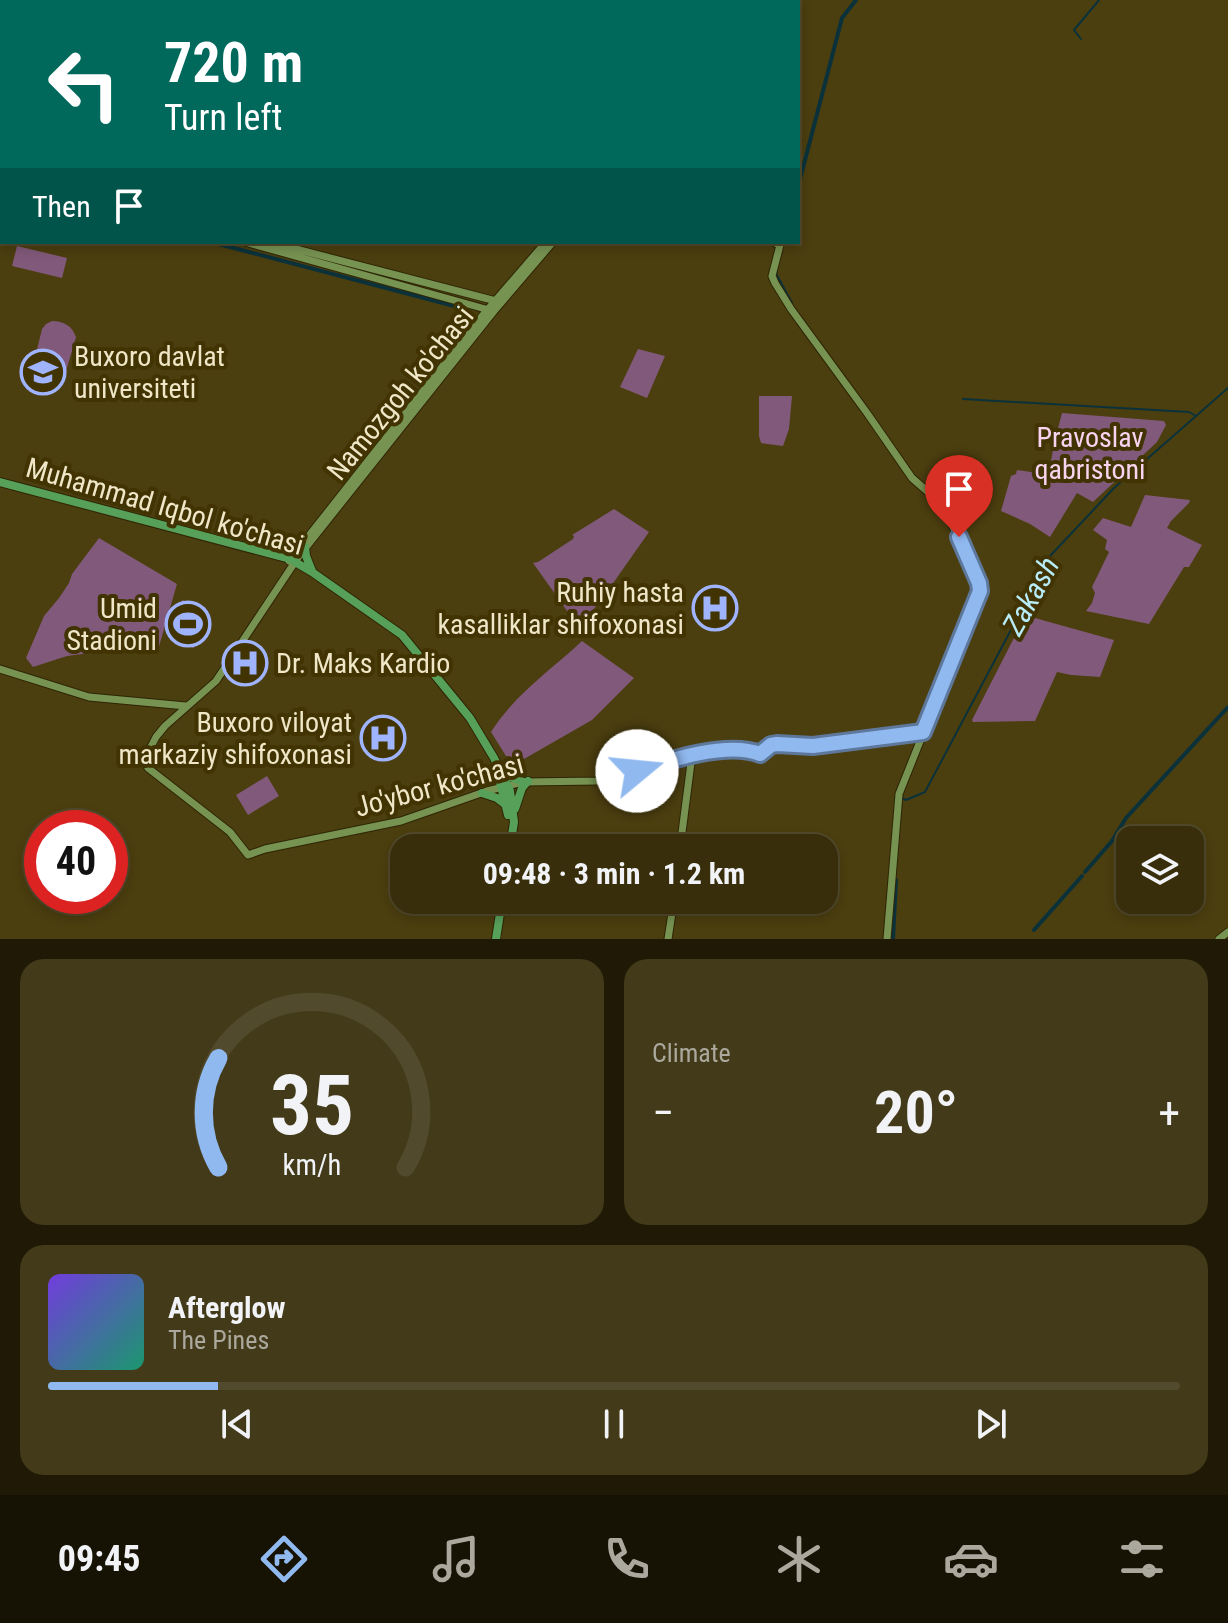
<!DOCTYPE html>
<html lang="en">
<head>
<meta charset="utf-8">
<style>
	body { margin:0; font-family:"Roboto Condensed",sans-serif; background:#433a19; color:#f1f3f6; height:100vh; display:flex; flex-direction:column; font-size:30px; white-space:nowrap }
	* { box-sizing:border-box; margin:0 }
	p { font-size:26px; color:#aba89d }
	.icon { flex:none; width:44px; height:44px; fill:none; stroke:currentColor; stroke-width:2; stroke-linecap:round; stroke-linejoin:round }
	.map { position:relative; height:939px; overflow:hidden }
	.details { display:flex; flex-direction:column; gap:20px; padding:20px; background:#1f1906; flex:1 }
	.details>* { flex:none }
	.hud { position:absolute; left:0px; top:0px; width:800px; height:244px; box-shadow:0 4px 12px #0003,0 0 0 2px #524a2c; background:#00695c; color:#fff; overflow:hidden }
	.fabs { position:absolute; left:1116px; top:826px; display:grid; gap:16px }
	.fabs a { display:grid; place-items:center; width:88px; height:88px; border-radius:16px; background:#382e0b; box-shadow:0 4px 12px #0003,0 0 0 2px #524a2c; font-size:40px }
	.speed { position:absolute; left:24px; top:810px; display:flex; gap:16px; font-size:40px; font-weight:700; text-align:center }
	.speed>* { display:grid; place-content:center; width:104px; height:104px; border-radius:50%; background:#382e0b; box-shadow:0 4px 12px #0003,0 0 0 2px #524a2c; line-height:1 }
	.speed .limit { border:12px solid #d22; background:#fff; color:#111 }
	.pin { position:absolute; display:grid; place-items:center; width:68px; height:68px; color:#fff; margin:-82px -34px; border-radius:50% 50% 50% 0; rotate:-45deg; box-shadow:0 0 8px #0007 }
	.pin .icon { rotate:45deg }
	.me { position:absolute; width:88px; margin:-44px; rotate:73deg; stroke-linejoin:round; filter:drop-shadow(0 0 6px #0008) }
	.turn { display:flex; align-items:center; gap:28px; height:168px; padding:0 32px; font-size:36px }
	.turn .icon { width:104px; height:104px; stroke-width:2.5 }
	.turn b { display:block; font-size:56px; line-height:68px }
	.then { display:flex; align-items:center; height:76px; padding:0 32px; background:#0003; gap:16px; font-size:30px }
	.big { font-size:60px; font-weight:700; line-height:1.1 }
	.details .widget { flex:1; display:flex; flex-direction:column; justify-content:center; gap:12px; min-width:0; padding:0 28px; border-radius:24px; background:#433a19 }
	.details .dial { align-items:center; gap:0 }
	.dial svg { height:208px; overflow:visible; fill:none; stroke:#524a2c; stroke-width:7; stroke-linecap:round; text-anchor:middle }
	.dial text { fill:#f1f3f6; stroke:none }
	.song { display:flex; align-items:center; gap:24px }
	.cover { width:96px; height:96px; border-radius:12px; background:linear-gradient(135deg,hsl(260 70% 55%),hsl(160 70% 35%)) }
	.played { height:8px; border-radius:4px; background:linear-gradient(90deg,#90b9f0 15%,#524a2c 15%) }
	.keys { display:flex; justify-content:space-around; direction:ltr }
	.heat { display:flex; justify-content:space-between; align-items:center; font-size:44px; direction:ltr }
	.details .tiles { flex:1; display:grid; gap:20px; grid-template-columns:1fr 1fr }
	.widget:last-child { grid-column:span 2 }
	.trip { position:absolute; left:390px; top:834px; width:448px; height:80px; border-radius:24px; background:#382e0b; box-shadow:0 4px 12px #0003,0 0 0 2px #524a2c; font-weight:700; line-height:80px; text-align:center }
	.tabs { display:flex; height:128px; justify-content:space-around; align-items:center; background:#161204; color:#aba89d }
	.tabs .icon { width:56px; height:56px }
	.tabs .active { color:#90b9f0 }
	.tabs b { font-size:36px; color:#f1f3f6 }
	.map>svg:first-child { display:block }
	.green { fill:#81597a }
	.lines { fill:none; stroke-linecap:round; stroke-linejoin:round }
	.stream { stroke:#0b323a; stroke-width:2 }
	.canal { stroke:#0b323a; stroke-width:4 }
	.secondary-casing { stroke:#2e2505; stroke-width:9 }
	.primary-casing { stroke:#2e2505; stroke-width:10 }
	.secondary { stroke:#779352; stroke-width:7 }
	.primary { stroke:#57a05a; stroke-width:8 }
	.route-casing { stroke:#5e789c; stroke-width:20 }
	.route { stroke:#90b9f0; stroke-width:14 }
	.labels { text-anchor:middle; stroke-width:8; stroke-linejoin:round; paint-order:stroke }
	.poi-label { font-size:28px; fill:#f0e7c8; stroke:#413402; text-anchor:end }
	.street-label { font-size:28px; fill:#f0e7c8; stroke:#413402 }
	.park-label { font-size:28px; fill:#f9d4f1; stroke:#413402 }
	.water-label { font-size:30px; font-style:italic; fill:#b7ecf8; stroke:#413402 }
</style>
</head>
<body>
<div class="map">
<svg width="1228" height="939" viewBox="0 0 1228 939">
	<rect width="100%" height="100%" fill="#4b3e0f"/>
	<path class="green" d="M17 246 67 258 62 278 12 266Z
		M52 321C64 321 72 326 76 337L63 382C53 388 46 391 36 384L31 374 42 329 46 324Z
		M638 349 665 356 647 398 620 387Z
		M759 396H792L789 429 783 446 761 443 759 436Z
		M1062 413 1164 421 1166 425 1157 442 1093 502 1077 493 1050 537 1030 524 1001 511 1011 476 1016 474 1017 470 1045 474 1049 473 1054 444Z
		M1145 495 1190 500 1189 503 1171 521 1167 528 1202 545 1189 567H1184L1149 624 1086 611 1092 603 1095 593 1092 587 1109 552 1105 549 1107 540 1093 530 1103 518 1131 527Z
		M614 509 649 532 604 596 600 595 594 600 596 606 587 619 582 618 575 622 533 563 538 562 573 539 574 536 572 535Z
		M99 538 177 584 158 650 121 649 67 656 33 667 26 658 44 616 59 598 69 583 72 574Z
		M182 600 206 608 194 648 170 640Z
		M1035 618 1114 640 1100 677 1071 675 1057 672 1035 721 973 722 972 720 1018 630Z
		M582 641 634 678 592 720 524 759 513 760 510 756H506L491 732C514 695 551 670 582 641Z
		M267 776 279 796 248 815 236 795Z"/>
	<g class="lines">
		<path class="stream" d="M1081 39 1074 30 1099 0
			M963 399 1189 412 1196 416
			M902 798 906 800 925 792 1022 609 1040 570 1051 555 1114 488 1228 388"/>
		<path class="canal" d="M0 186 2 187
			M798 187 842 18 856 0
			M211 242 462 308
			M776 272 775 274 791 303
			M1085 872 1112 841 1126 818 1228 707
			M1034 930 1082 876
			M893 939 896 880"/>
		<g class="secondary-casing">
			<path id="secondary" d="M579 0 586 2
				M600 0 608 2
				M0 1V0
				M743 2 744 0
				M751 2 752 0
				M0 171H2
				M0 178H2
				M245 242 489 310
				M269 242 496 301
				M553 242 494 311 299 556 216 681 165 726 156 737 144 760 148 768 230 832 248 855 265 849 401 821 487 791 523 782 599 781 692 755 749 749 762 753 771 745 777 744 813 746 923 732
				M773 242 780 245 772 276 775 283 791 309 867 413 912 478 943 505 979 583 980 591 899 794 887 939
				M289 561 483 315 546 242
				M0 669 89 697 186 706
				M680 848 692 755
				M668 939 674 900
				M1219 939 1228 932"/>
		</g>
		<g class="primary-casing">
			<path id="primary" d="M0 482 290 559 312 572 402 635 470 718 494 758 510 791 514 822 510 848
				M305 547 306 556 312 571
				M502 773 523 782
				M499 778 508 815
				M482 793 497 798 506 805
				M515 809 522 788 528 781
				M496 939 502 900"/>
		</g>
		<use href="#secondary" class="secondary"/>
		<use href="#primary" class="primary"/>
	</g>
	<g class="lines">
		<g class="route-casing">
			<path id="route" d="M637 771C670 760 727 741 760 754L771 745 777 744 813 746 923 732 980 591 979 583 959 537"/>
		</g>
		<use href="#route" class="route"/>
	</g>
	<defs>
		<g id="university-ring" transform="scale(2.3)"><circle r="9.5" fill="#413402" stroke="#a0b3fd" stroke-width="1.5"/><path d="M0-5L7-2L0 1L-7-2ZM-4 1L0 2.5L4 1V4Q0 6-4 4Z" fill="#a0b3fd"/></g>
		<g id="hospital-ring" transform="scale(2.3)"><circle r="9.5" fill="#413402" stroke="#a0b3fd" stroke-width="1.5"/><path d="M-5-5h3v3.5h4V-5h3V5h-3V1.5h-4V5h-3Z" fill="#a0b3fd"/></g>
		<g id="stadium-ring" transform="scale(2.3)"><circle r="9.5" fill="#413402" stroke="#a0b3fd" stroke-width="1.5"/><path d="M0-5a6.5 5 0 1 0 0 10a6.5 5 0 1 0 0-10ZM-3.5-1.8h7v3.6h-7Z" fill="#a0b3fd"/></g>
	</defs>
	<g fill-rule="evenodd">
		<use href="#university-ring" x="43" y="372"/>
		<use href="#hospital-ring" x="715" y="608"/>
		<use href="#stadium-ring" x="188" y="624"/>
		<use href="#hospital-ring" x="245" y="663"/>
		<use href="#hospital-ring" x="383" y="738"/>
	</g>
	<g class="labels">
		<g class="poi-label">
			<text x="74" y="366" text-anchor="start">Buxoro davlat<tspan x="74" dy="32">universiteti</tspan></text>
			<text x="684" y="602">Ruhiy hasta<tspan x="684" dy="32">kasalliklar shifoxonasi</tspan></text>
			<text x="157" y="618">Umid<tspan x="157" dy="32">Stadioni</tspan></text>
			<text x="276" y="673" text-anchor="start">Dr. Maks Kardio</text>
			<text x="352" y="732">Buxoro viloyat<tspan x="352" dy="32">markaziy shifoxonasi</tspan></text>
		</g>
		<g class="street-label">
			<text transform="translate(400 393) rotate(-51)" y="10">Namozgoh ko'chasi</text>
			<text transform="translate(165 506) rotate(16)" y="10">Muhammad Iqbol ko'chasi</text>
			<text transform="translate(439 785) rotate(-15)" y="10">Jo'ybor ko'chasi</text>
		</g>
		<g class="park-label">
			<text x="1090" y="447">Pravoslav<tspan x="1090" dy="32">qabristoni</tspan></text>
		</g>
		<g class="water-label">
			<text transform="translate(1031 596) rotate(-61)" y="10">Zakash</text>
		</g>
	</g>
</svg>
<div class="fabs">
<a><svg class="icon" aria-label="layers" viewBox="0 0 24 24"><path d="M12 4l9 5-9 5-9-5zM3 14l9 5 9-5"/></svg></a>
</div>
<div class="speed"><div class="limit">40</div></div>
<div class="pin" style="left:959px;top:537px;background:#d93025"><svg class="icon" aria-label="arrive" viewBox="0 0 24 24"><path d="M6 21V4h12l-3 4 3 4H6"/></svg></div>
<svg class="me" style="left:637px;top:771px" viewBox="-20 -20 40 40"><circle r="19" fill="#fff"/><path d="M0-13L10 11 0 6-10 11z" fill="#90b9f0"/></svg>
<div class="trip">09:48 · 3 min · 1.2 km</div>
<div class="hud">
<div class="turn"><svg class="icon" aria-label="left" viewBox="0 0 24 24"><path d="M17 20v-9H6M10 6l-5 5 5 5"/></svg><div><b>720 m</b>Turn left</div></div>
<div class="then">Then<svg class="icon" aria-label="arrive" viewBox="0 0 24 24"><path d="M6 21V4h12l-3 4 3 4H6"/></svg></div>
</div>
</div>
<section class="details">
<div class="tiles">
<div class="widget dial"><svg viewBox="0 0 100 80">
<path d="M14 69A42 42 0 1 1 86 69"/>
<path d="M14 69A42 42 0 0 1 14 27" stroke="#90b9f0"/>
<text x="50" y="56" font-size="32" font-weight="700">35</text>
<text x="50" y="72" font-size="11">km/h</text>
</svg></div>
<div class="widget"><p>Climate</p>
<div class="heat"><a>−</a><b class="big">20°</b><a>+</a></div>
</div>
<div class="widget">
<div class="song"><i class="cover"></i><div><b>Afterglow</b><p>The Pines</p></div></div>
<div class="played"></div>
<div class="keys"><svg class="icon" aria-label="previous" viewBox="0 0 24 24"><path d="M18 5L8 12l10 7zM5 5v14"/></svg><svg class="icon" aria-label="pause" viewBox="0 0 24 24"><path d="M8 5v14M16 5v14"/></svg><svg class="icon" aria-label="next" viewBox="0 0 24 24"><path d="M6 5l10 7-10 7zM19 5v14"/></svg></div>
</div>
</div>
</section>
<nav class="tabs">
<b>09:45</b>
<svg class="icon active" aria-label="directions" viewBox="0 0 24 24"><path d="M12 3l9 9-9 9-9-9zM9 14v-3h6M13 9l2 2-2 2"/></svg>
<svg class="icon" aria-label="music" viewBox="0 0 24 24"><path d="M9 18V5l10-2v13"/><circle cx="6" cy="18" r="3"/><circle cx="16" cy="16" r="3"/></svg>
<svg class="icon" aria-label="phone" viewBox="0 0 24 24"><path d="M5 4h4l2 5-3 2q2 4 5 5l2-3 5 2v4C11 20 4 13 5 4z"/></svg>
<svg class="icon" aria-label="climate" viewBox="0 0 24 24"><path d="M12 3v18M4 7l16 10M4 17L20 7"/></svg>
<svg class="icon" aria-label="car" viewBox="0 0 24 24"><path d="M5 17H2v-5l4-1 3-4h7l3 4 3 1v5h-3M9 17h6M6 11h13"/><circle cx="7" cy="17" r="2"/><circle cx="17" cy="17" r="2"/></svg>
<svg class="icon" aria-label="filters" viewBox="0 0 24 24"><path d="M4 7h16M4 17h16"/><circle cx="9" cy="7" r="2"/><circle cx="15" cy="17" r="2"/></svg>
</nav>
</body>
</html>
